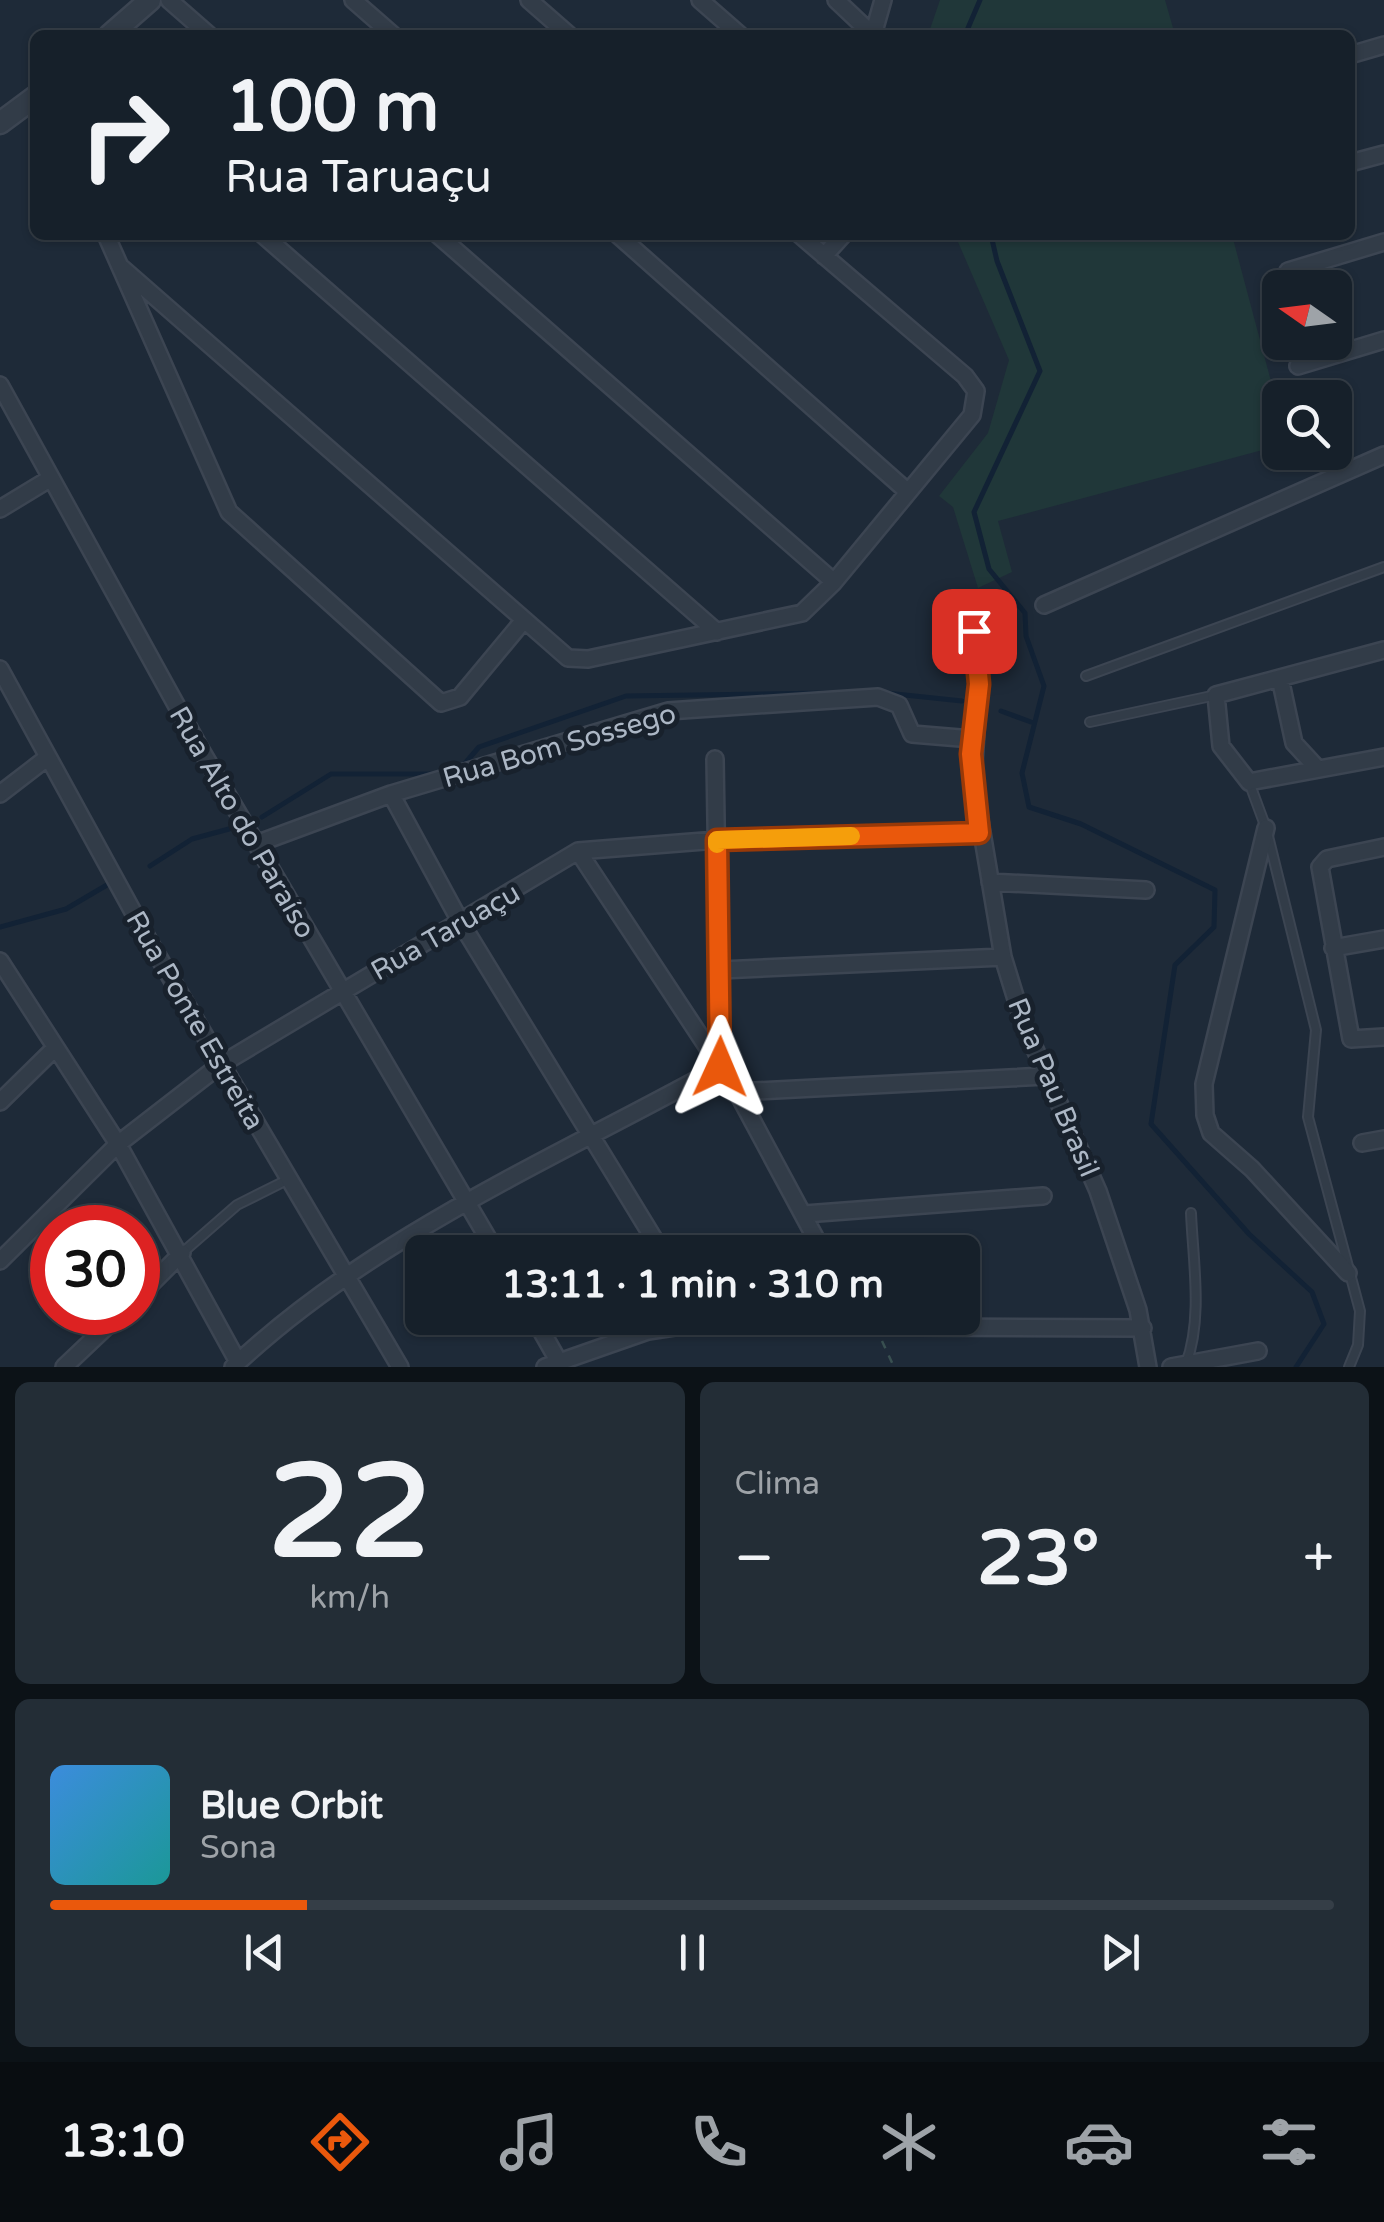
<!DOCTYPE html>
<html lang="pt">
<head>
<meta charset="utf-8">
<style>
	body { margin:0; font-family:"Varela Round",sans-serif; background:#232d36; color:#f1f3f6; height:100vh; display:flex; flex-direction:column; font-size:38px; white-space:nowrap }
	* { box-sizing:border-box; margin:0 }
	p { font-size:32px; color:#9ea3a8 }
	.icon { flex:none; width:55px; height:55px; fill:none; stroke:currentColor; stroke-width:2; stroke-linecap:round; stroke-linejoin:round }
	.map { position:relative; height:1367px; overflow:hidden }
	.details { display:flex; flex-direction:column; gap:15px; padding:15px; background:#0c1217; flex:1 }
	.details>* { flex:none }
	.hud { position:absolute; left:30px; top:30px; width:1325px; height:210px; border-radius:15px; box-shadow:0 2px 8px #0004,0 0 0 2px #353e47; background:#16202a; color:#f1f3f6; overflow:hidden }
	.needle { width:65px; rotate:284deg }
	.tools { position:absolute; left:1262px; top:270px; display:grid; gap:20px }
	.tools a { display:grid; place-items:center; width:90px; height:90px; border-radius:15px; background:#16202a; box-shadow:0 2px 8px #0004,0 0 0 2px #353e47; font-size:50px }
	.speed { position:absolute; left:30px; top:1205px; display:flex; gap:20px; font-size:50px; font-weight:700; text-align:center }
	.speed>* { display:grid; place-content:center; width:130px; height:130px; border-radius:50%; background:#16202a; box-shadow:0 2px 8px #0004,0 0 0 2px #353e47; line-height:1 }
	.speed .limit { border:15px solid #d22; background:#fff; color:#111 }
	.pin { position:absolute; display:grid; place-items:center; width:85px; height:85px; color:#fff; margin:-42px; border-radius:20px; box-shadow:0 5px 15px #0006 }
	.me { position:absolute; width:110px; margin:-55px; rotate:1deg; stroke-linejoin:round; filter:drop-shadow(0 0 8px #0008) }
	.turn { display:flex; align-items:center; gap:35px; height:210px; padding:0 30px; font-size:45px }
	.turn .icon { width:130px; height:130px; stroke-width:2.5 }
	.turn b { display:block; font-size:70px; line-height:85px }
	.big { font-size:75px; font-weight:800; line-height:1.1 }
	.details .card { flex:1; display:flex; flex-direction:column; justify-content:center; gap:15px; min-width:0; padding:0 35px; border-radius:15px; background:#232d36 }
	.details .dial { align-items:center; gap:0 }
	.dial b { font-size:130px; line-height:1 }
	.song { display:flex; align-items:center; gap:30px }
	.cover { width:120px; height:120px; border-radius:15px; background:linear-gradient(135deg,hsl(210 70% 55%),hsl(180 70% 35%)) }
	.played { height:10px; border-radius:5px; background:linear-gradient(90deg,#ea580c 20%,#353e47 20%) }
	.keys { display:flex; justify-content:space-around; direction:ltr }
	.heat { display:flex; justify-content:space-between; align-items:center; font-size:55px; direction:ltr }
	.details .tiles { flex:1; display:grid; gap:15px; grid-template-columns:1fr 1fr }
	.card:last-child { grid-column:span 2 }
	.trip { position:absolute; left:405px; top:1235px; width:575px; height:100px; border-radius:15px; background:#16202a; box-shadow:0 2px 8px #0004,0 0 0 2px #353e47; font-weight:800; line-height:100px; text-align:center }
	.menu { display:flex; height:160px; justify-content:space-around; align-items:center; background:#090d11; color:#9ea3a8 }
	.menu .icon { width:70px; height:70px }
	.menu .selected { color:#ea580c }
	.menu b { font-size:45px; color:#f1f3f6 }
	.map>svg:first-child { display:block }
	.green { fill:#203739 }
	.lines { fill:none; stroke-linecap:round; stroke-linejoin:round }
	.stream { stroke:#122235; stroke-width:5 }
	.service-casing { stroke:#3c4552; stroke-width:12 }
	.minor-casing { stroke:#3c4552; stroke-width:20 }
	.tertiary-casing { stroke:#3c4552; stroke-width:25 }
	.path { stroke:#395051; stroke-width:2.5; stroke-dasharray:8 8; stroke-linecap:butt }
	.service { stroke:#323c48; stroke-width:8 }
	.minor { stroke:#323c48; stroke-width:15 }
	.tertiary { stroke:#323c48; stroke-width:20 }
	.route-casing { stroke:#983908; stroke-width:25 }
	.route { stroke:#ea580c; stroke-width:18 }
	.slow { stroke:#f59e0b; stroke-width:18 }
	.labels { text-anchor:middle; stroke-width:10; stroke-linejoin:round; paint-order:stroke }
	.street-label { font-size:28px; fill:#acb7c5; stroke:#18212c }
</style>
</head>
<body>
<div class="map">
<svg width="1384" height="1367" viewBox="0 0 1384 1367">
	<rect width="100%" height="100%" fill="#1e2a38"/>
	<path class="green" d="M940 0H1165L1175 35H928Z
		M955 235H1232L1280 415 1270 448 998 521 1012 572 978 588 953 507 939 496 988 433 1009 360Z"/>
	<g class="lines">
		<path class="stream" d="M965 35 980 0
			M991 235 997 261 1040 371 974 512 989 569 1025 613 1026 636 1044 686 1022 773 1029 807 1081 824 1215 890 1214 927 1175 965 1151 1124 1249 1234 1312 1292 1324 1324 1296 1367
			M886 693 962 701
			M1001 711 1031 722
			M460 769 479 747 626 696 830 693
			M262 817 331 774H436
			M150 866 192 839 229 829
			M0 927 66 909 112 882"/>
		<g class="service-casing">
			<path id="service" d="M1086 676 1384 567
				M1090 722 1216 695
				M1249 782 1266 828 1316 1030 1308 1117 1360 1311 1358 1345 1349 1367
				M182 1253 237 1205 289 1179
				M1186 1364C1203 1318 1193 1261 1191 1213"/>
		</g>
		<g class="minor-casing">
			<path id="minor" d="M169 0 209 35
				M353 0 393 35
				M529 0 569 35
				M700 0 740 35
				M836 0 873 35
				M873 35 883 0
				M1350 55 1384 45
				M1350 163 1384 154
				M106 235 229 512 441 703 460 697 524 620
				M263 235 717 632
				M438 235 834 582 972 415 976 391 965 376 800 235
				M618 235 908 492
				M824 256 843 235
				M122 268 568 658 588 659 802 613 834 582
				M1288 271 1384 242
				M1298 366 1384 340
				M0 385 201 750 496 1252
				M0 509 51 478
				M1044 605 1384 455
				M1005 620 974 631V637L979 684 973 779 1003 957 1023 1022 1098 1191 1138 1310 1148 1367
				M1384 650 1216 695 1221 746 1249 782 1384 757
				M0 669 149 941 400 1367
				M1280 678 1294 743 1318 769
				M715 759 720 1067
				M0 794 48 757
				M391 794 461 923 662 1252
				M1266 828 1204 1084 1205 1115 1211 1133 1252 1169 1348 1273
				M256 844 391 794 668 711 878 697 899 705 912 734 972 739
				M1384 847 1327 859 1320 867 1351 1039 1384 1037
				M578 851 737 1092 823 1252
				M990 882 1146 890
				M1333 948 1384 939
				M0 961 118 1144 238 1362
				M721 970 1003 957
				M737 1092 1045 1076
				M0 1102 54 1049
				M1362 1143 1384 1139
				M805 1214 1043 1196
				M0 1261 118 1144 220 1065 578 851 717 840 979 833
				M138 1297 182 1253
				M534 1318 559 1362
				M64 1367 122 1312
				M233 1367C372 1236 555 1158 720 1067
				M545 1367 648 1331 681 1326 1143 1328
				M1171 1367 1258 1351"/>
		</g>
		<g class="tertiary-casing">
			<path id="tertiary" d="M110 35 150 0
				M0 123 35 97"/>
		</g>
		<path class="path" d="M882 1341 894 1367"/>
		<use href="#service" class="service"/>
		<use href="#minor" class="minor"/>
		<use href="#tertiary" class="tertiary"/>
	</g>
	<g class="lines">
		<g class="route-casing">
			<path id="route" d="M720 1067 717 840 979 833 971 754 979 684 974 631"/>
		</g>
		<use href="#route" class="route"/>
		<path class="slow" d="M717 844V840L851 836"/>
	</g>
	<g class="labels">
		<g class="street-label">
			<text transform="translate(559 745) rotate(-16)" y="10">Rua Bom Sossego</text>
			<text transform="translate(243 822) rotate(60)" y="10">Rua Alto do Paraíso</text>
			<text transform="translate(445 931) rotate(-30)" y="10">Rua Taruaçu</text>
			<text transform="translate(196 1020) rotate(60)" y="10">Rua Ponte Estreita</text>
			<text transform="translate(1054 1087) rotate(67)" y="10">Rua Pau Brasil</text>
		</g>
	</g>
</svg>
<div class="tools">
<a><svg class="needle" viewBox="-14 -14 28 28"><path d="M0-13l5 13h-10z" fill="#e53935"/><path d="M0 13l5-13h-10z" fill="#9ea3a8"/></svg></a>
<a><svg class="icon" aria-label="search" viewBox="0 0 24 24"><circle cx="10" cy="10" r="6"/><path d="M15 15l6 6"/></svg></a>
</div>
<div class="speed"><div class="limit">30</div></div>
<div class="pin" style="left:974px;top:631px;background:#d93025"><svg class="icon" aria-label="arrive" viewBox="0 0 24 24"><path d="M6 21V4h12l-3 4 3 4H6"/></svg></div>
<svg class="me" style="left:720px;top:1067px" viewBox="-20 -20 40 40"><path d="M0-17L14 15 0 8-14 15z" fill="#ea580c" stroke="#fff" stroke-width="4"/></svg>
<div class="trip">13:11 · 1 min · 310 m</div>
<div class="hud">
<div class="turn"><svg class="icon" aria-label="right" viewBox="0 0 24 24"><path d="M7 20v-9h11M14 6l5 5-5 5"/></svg><div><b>100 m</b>Rua Taruaçu</div></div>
</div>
</div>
<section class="details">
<div class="tiles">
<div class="card dial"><b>22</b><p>km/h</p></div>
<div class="card"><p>Clima</p>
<div class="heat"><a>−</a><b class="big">23°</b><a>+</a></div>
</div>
<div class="card">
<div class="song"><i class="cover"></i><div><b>Blue Orbit</b><p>Sona</p></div></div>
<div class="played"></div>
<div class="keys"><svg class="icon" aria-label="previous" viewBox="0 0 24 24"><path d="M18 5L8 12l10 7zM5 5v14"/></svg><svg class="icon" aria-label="pause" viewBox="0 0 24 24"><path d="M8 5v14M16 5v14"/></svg><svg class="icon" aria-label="next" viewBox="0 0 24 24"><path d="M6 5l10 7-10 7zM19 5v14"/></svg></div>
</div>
</div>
</section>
<nav class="menu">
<b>13:10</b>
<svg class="icon selected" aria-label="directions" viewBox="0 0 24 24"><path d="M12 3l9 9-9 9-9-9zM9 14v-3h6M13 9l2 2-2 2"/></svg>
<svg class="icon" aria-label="music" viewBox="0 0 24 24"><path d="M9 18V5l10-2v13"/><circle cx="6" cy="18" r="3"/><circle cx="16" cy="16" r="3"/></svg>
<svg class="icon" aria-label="phone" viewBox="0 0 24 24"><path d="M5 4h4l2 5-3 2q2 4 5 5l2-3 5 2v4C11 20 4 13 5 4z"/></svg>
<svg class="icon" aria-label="climate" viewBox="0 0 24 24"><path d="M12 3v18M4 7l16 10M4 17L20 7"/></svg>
<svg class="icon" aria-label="car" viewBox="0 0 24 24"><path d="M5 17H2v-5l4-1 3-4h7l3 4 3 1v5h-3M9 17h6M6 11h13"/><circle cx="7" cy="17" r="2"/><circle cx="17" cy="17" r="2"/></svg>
<svg class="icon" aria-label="filters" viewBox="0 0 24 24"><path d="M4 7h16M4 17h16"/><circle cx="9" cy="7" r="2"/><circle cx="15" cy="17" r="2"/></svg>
</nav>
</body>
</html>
